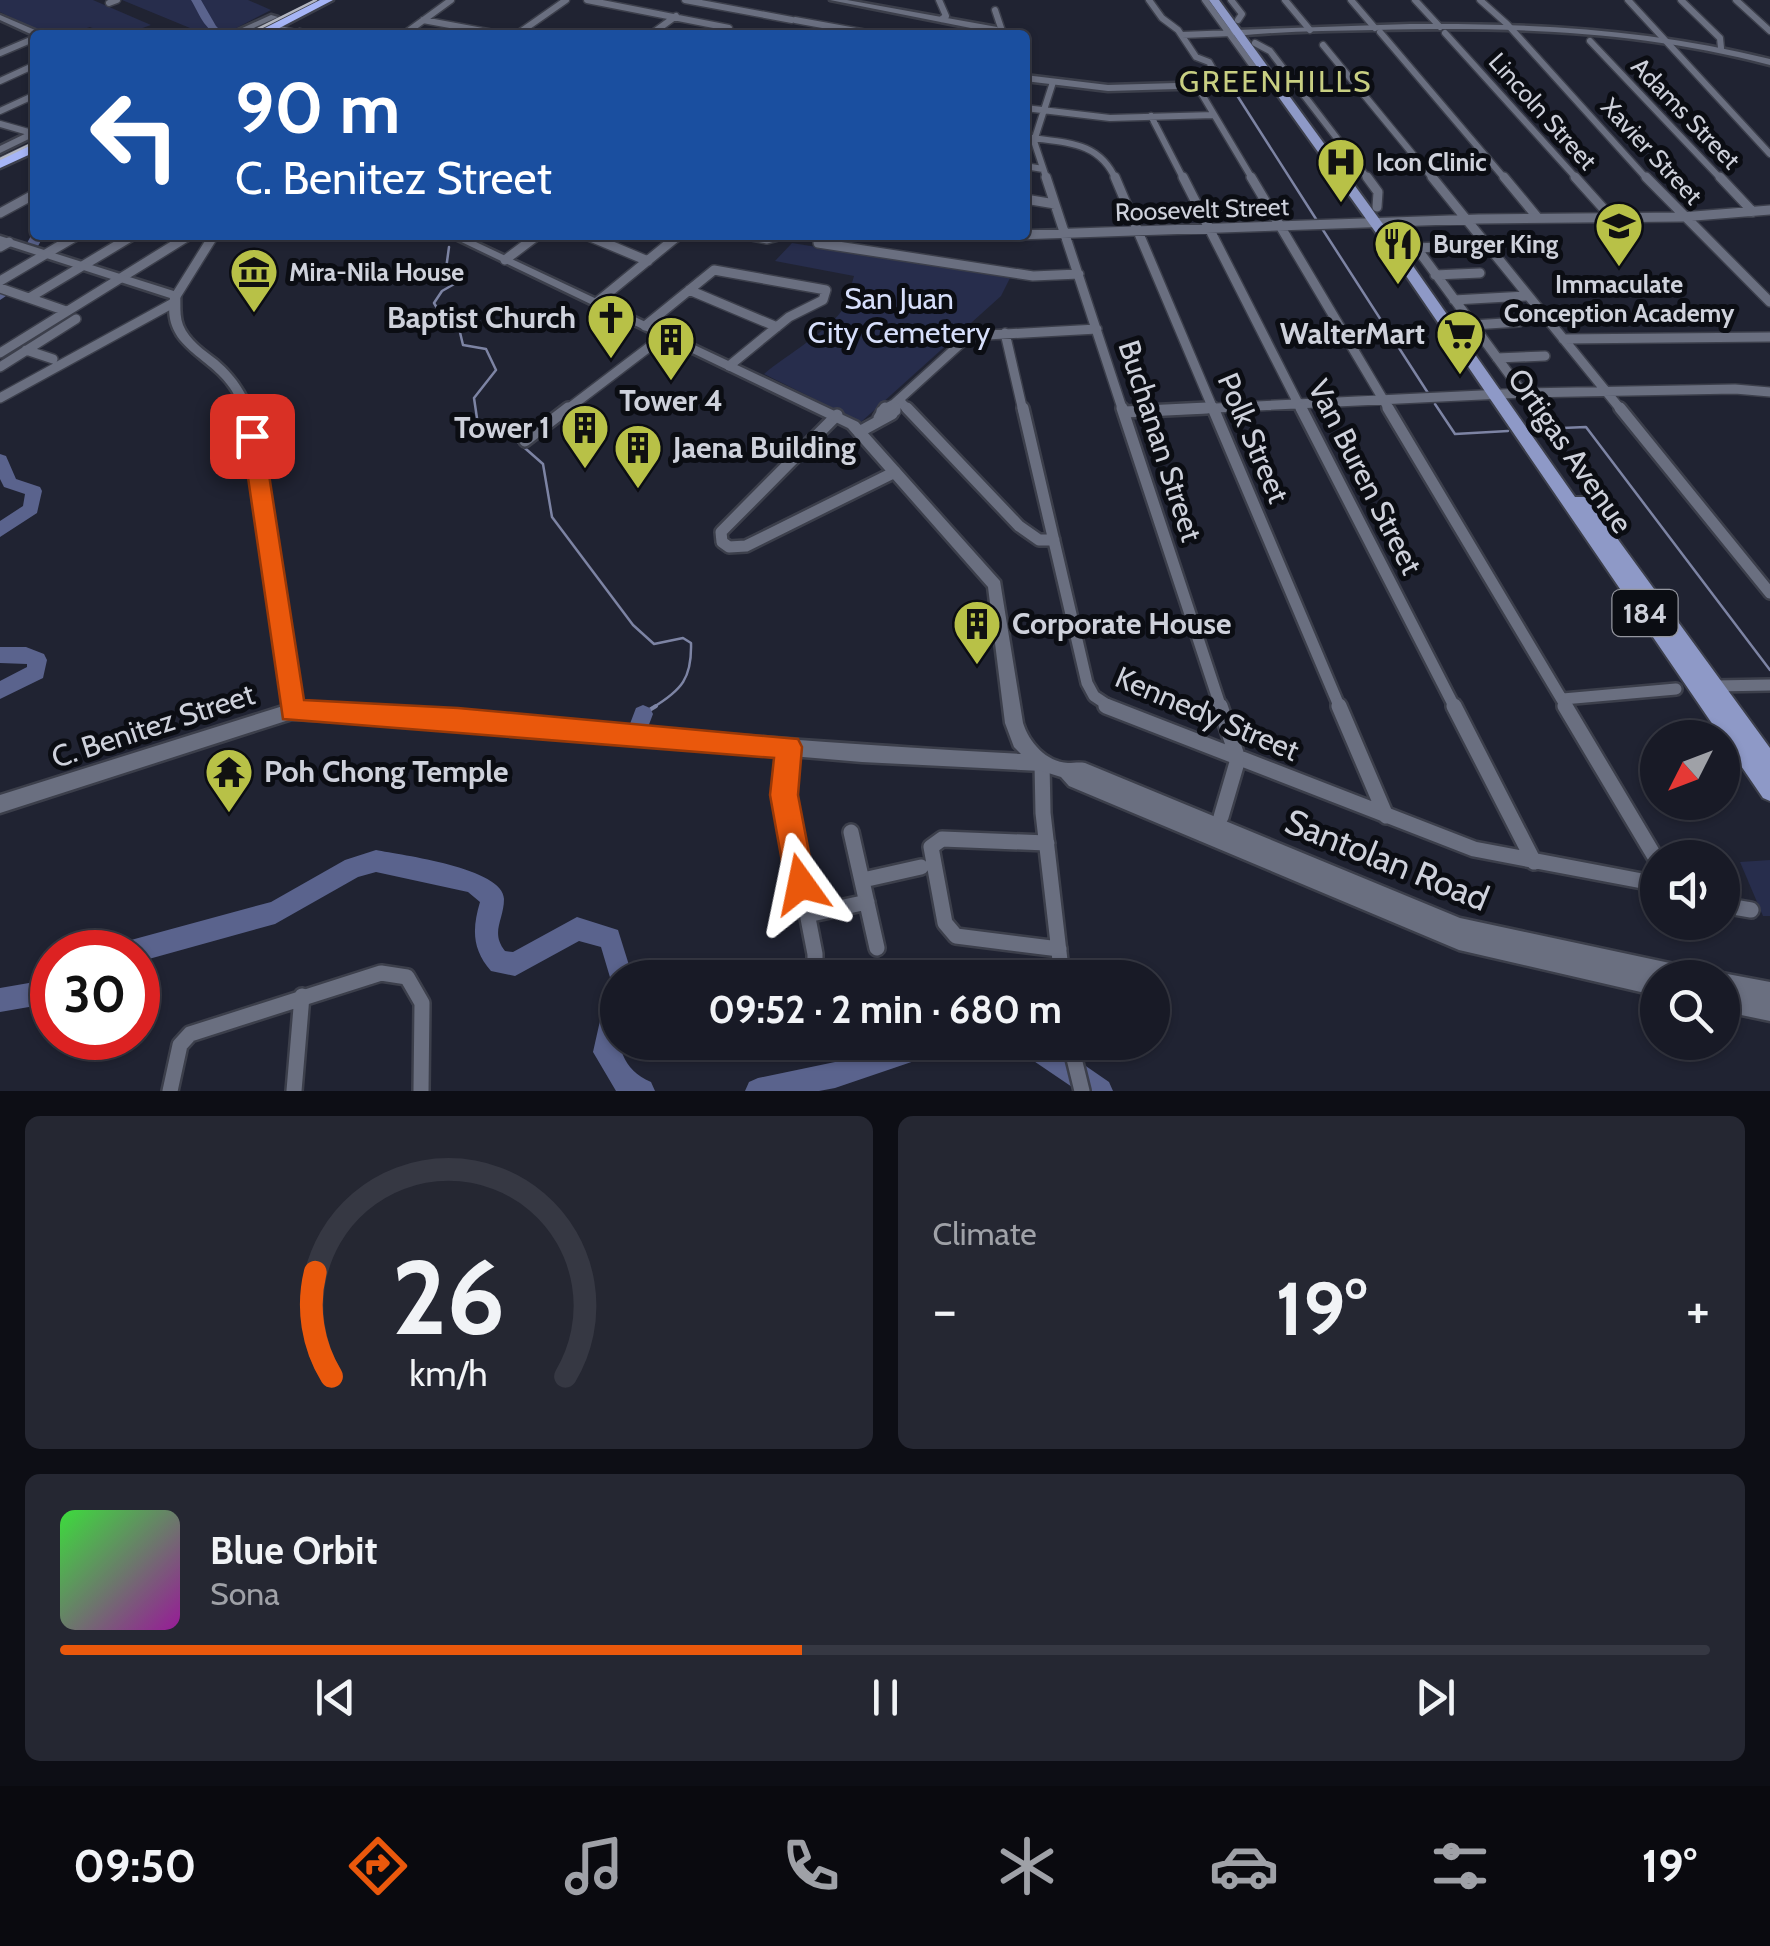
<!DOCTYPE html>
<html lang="en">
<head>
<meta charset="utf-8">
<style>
	body { margin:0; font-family:Cabin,sans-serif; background:#252732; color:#f1f3f6; height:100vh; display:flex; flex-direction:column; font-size:38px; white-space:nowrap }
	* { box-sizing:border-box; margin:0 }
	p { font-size:32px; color:#9fa1a7 }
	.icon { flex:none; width:55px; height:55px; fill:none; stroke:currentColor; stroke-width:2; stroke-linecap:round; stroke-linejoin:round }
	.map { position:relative; height:1091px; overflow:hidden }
	.side { display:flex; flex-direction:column; gap:25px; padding:25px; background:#0d0e15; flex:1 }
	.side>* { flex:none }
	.guide { position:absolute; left:30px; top:30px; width:1000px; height:210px; border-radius:10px; box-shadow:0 2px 8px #0004,0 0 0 2px #363843; background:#1a4fa0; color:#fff; overflow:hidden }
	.needle { width:65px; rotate:228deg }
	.controls { position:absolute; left:1640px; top:720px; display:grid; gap:20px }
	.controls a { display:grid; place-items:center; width:100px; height:100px; border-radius:50%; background:#181a26; box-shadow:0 2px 8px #0004,0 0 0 2px #363843; font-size:50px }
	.speed { position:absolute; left:30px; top:930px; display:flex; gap:20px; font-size:50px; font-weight:700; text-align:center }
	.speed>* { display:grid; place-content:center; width:130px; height:130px; border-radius:50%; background:#181a26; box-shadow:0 2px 8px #0004,0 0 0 2px #363843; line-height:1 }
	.speed .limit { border:15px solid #d22; background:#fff; color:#111 }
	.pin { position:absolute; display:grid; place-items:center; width:85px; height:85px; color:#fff; margin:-42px; border-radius:20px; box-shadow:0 5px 15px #0006 }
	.me { position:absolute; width:110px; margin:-55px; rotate:348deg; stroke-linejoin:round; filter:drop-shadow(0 0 8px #0008) }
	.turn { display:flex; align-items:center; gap:35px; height:210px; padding:0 40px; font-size:45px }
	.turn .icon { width:130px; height:130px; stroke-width:2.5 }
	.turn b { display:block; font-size:70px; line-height:85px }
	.big { font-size:75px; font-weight:800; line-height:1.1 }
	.side .tile { flex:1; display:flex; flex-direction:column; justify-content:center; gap:15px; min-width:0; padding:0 35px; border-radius:15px; background:#252732 }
	.side .dial { align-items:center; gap:0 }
	.dial svg { height:260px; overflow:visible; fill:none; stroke:#363843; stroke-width:7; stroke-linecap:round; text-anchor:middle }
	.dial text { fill:#f1f3f6; stroke:none }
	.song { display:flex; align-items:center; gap:30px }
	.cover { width:120px; height:120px; border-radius:15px; background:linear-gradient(135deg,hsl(120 70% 55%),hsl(300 70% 35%)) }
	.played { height:10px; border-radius:5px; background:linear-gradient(90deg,#ea580c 45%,#363843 45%) }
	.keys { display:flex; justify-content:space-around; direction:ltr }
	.heat { display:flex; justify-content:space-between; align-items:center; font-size:55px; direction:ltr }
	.side .tiles { flex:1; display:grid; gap:25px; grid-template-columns:1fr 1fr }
	.tile:last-child { grid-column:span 2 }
	.trip { position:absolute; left:600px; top:960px; width:570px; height:100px; border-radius:50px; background:#181a26; box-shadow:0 2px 8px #0004,0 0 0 2px #363843; font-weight:800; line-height:100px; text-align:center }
	.tabs { display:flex; height:160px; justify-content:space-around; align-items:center; background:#0a0a0f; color:#9fa1a7 }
	.tabs .icon { width:70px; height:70px }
	.tabs .current { color:#ea580c }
	.tabs b { font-size:45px; color:#f1f3f6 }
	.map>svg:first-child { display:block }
	.green { fill:#272d4c }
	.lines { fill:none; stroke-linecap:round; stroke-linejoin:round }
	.stream-far1 { stroke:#7d84a4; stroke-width:2.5 }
	.stream { stroke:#7d84a4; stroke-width:4 }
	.river { fill:#5a638d; fill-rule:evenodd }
	.street-tunnel { stroke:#3a3d4b; stroke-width:6; stroke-dasharray:6 4; stroke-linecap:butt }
	.street-far3-casing { stroke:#3c3f4b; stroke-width:9 }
	.street-far2-casing { stroke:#3c3f4b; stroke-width:12 }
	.street-far1-casing { stroke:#3c3f4b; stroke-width:16 }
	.street-casing { stroke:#3c3f4b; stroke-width:20 }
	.secondary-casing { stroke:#3c3f4b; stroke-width:5 }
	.primary-casing { stroke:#3c3f4b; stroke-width:4 }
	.highway-casing { stroke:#3c3f4b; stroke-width:5 }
	.street-far3 { stroke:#6a6f80; stroke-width:6 }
	.street-far2 { stroke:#6a6f80; stroke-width:9 }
	.street-far1 { stroke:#6a6f80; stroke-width:11 }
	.street { stroke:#6a6f80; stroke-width:15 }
	.secondary { fill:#6a6f80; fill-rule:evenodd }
	.primary { fill:#8e99c7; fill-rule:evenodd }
	.highway { fill:#a6b5f6; fill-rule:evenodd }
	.tram { stroke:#b2b5c0; stroke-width:2.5 }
	.route { fill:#ea580c; stroke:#983908; stroke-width:2.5 }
	.labels { text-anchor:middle; stroke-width:10; stroke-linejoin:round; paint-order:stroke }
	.far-street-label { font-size:25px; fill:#ced1db; stroke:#0b0d13 }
	.far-poi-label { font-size:25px; font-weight:bold; fill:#ced1db; stroke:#0b0d13; text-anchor:start }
	.shield { fill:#0b0d13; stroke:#94969f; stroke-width:2.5 }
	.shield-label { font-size:28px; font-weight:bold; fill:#ced1db }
	.far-quarter-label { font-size:30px; letter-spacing:2.5px; fill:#c8cf82; stroke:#0b0d13 }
	.park-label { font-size:30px; fill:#d7dffb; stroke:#0b0d13 }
	.poi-label { font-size:30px; font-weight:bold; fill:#ced1db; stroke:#0b0d13; text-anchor:end }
	.street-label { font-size:30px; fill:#ced1db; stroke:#0b0d13 }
	.near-street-label { font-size:35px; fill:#ced1db; stroke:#0b0d13 }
</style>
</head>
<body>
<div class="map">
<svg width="1770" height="1091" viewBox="0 0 1770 1091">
	<rect width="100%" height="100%" fill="#202332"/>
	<path class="green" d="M0 0H93L151 25C127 34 114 38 90 27 50 41 36 29 0 12Z
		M122 0H248L271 10 223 35H207Z
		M792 243 1010 278 1001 296 861 422 764 374C785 356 832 329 844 307 849 298 851 286 854 276L775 261Z
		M1770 860V916H1763L1740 862Z"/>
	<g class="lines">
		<path class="stream-far1" d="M1233 89 1316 219
			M1323 230 1428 393
			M449 247 446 269 456 283 442 291 434 303 443 318 458 324 463 345 486 349 496 370 474 398 478 425 492 433 510 435 543 464 552 517 633 625 654 644 683 638 691 643C692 678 682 690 652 708
			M1435 404 1455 434 1508 431
			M1539 429 1586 427 1770 670"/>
		<path class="stream" d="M643 714 656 706"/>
		<path class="river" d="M191 0H201L216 26 225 35C206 35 200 15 191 0Z
			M33 232 35 235H44L37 248 32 249 26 245Z
			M0 290 9 294 0 300Z
			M0 454 6 456 16 479 40 487 42 491 37 513 0 537V521L23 506 25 494 4 487 0 479Z
			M0 647H26L44 654 47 660 43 678 0 699V681L27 667V664L0 663Z
			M643 705 650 708 653 714 645 735 638 738 631 735 628 729 636 708Z
			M376 850C401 855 504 868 504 899 504 920 490 932 505 951L513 952 577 917 618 930 633 978H618C618 1018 608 1064 651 1082L655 1091H616L593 1052 606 994 612 984 601 947 579 941 515 976 491 971C472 949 472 929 480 902L468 892 376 872 358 877 275 924 138 962V952H119L123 944 131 940 271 902 345 860Z
			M52 979V1003L0 1012V988Z
			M895 1042H947L944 1051 935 1054 835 1088 819 1091H745L749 1082 758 1078 835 1062Z
			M1016 1042H1051L1109 1082 1113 1091H1078L1019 1051Z"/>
		<path class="street-tunnel" d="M298 30 306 32"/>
		<g class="street-far3-casing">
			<path id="street-far3" d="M587 0 729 28
				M685 0 792 20
				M939 0 946 16 942 19
				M1149 0 1162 18 1178 30 1196 57 1209 62 1222 85
				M1205 0 1265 83
				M1231 0 1242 14 1238 20
				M1285 0 1310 30
				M1351 0 1375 28
				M1415 0 1440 27
				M1480 0 1507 24 1648 180
				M1628 0 1770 154
				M1681 0 1720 38 1721 48
				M1736 0 1770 31
				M109 3 117 0
				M995 10 1002 31
				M423 20 504 35
				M795 20 878 35
				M276 28 304 35
				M1380 32 1506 180
				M1445 33 1578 180
				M403 35 451 0
				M516 35 566 0
				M650 35 676 16
				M745 35H756
				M1182 35 1232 33
				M1590 41 1722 180
				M1255 43 1270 51 1369 180
				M1323 45 1434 180
				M0 53 33 39
				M0 81 35 65
				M1197 86 1253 180
				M1025 108 1110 118 1214 115
				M0 111 35 95
				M1151 116 1184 180
				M0 124 32 133
				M1025 137C1064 143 1099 140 1116 180
				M1025 166 1043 169
				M1047 180 1034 141 1053 82"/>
		</g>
		<g class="street-far2-casing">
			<path id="street-far2" d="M1046 177 1123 411
				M1115 177 1214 411
				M1183 177 1302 411
				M1251 177 1390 411
				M1367 177 1378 192 1377 207
				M1432 177 1466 219H1460
				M1504 177 1538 218
				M1575 177 1611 217
				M1646 177 1770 302
				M1720 177 1753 212
				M1025 199 1055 204
				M0 213 35 194
				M1466 219 1622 411
				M1399 224 1523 393
				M586 235 648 261
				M747 235 767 239 782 235
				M1017 235 1479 219 1682 217 1770 210
				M818 243 1033 276 1079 274
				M0 247 9 242
				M1416 248 1461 246
				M505 260 538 235
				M1435 275 1480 273
				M0 281 78 235
				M0 288 66 311
				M689 290 777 327
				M176 296 214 235
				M29 298 134 235
				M1454 300 1526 296
				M596 303 679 235
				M1473 325 1519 322
				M645 326 714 270 826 290 823 300 789 317 729 366
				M1005 333 1023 411
				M1563 339 1770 337
				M26 350 53 359
				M0 353 190 235
				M1497 358 1545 356
				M0 367 76 319
				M0 398 175 302
				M899 400 909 411
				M894 404 896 411
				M565 411 665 335
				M881 411 894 404 969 336 1097 329
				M1154 411 1523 393 1735 389 1770 392"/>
		</g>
		<g class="street-far1-casing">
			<path id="street-far1" d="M907 408 1019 526 1039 540H1054
				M1023 408 1087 683 1094 696 1112 708
				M1122 408 1221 708
				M1213 408 1340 708
				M1301 408 1455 708
				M1388 408 1567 708
				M1620 408 1770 593
				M1125 412 1207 408
				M837 415 721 532 722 542 729 547 746 546 895 472
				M879 418 885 408
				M859 432 892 414 895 408
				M525 441 568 408
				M1715 686 1770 685
				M1563 699 1676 689"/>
		</g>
		<g class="street-casing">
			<path id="street" d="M1106 706 1474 849 1658 884
				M1220 706 1238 759 1221 817
				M1339 706 1386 816
				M1454 706 1534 862
				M1565 706 1658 862
				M788 747 784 795 815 954V978
				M1042 763 1043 813 1062 978
				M851 832 877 948
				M1047 843 942 839 931 847 945 923 956 936 1059 949
				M863 880 921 867
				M1722 905 1751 910
				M807 915 867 902
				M1070 1042 1082 1091
				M170 1091 180 1045 190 1034 381 973 407 977 422 1003 421 1091
				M294 1091 302 996"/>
		</g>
		<g class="secondary-casing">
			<path id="secondary" d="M830 0H847L997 27 1006 35Z
				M0 15 42 33 43 35 35 36 0 20Z
				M271 15 278 17 238 35H227Z
				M1410 24C1533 23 1651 29 1770 59V65C1636 30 1512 27 1374 30 1328 31 1282 31 1236 36L1232 33 1236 30Z
				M1025 75 1108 85 1284 80 1289 83 1284 86 1108 91 1025 81Z
				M35 129V136L0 153V146Z
				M447 235H461L858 422 1000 581 1023 723C1029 742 1046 762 1068 763 1074 763 1079 762 1085 763L1460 918 1693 968 1700 971 1703 978H1658V996L1459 950 1069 786 1061 777 1042 771 862 762 458 728 292 719 0 813V795L283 706 245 436C243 421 240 404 232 391 210 355 162 349 170 298L0 243V236L180 293C181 303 179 315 183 325 189 340 205 351 217 360 240 380 251 400 258 429L299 704C540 717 780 742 1021 754L1014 747 1005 723 988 587 848 428Z
				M1722 973 1770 982V1021L1722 1011V978H1714Z"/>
		</g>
		<g class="primary-casing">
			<path id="primary" d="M1209 0H1219L1399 246 1575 497H1587L1770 748V801L1763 798 1389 251Z"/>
		</g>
		<g class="highway-casing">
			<path id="highway" d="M320 0H333L266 35H251Z
				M35 143V152L0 168V159Z"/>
		</g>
		<use href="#street-far3" class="street-far3"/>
		<use href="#street-far2" class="street-far2"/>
		<use href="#street-far1" class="street-far1"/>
		<use href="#street" class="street"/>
		<use href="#secondary" class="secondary"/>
		<use href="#primary" class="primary"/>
		<use href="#highway" class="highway"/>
		<path class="tram" d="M246 35 316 0
			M0 159 35 142"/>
	</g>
	<path class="route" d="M252 429 263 436 304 700 458 708 798 739 802 747 798 795 815 884 811 894 801 898 790 894 786 884 770 795 774 758 283 719 242 436Z"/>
	<defs>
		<g id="hospital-pin" transform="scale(2.5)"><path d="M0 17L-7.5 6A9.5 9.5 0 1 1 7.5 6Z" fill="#b8c147" stroke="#0b0d13"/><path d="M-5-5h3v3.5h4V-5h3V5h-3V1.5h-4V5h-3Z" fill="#111"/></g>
		<g id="school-pin" transform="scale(2.5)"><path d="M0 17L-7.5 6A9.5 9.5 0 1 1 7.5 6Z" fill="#b8c147" stroke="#0b0d13"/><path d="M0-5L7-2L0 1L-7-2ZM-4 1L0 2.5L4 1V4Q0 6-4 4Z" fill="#111"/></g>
		<g id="restaurant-pin" transform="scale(2.5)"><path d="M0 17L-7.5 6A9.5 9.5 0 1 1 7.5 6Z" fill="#b8c147" stroke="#0b0d13"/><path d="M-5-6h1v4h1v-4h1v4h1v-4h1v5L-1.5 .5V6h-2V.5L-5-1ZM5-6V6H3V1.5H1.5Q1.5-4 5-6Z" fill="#111"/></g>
		<g id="museum-pin" transform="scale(2.5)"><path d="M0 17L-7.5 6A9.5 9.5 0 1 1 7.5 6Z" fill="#b8c147" stroke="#0b0d13"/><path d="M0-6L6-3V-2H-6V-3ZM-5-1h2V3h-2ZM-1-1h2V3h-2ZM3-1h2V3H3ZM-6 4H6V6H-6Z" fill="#111"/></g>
		<g id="church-pin" transform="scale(2.5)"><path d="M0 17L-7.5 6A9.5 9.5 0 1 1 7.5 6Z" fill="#b8c147" stroke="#0b0d13"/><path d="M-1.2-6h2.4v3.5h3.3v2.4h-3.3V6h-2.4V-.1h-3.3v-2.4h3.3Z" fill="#111"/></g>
		<g id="supermarket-pin" transform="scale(2.5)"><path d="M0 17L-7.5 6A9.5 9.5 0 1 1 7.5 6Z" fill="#b8c147" stroke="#0b0d13"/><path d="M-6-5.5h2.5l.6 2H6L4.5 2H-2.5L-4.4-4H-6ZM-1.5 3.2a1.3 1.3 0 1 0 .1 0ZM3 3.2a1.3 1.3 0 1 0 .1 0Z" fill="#111"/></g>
		<g id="building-pin" transform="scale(2.5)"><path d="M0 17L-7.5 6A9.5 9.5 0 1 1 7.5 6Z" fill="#b8c147" stroke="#0b0d13"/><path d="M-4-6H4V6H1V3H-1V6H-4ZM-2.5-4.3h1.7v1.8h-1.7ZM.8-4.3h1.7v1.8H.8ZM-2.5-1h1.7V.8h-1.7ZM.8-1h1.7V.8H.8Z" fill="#111"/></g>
		<g id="temple-pin" transform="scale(2.5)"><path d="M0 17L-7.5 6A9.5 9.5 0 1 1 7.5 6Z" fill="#b8c147" stroke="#0b0d13"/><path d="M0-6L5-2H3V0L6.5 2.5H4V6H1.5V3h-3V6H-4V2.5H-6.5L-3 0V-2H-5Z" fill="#111"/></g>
	</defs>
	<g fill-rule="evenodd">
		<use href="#hospital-pin" x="1341" y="162"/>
		<use href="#school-pin" x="1619" y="226"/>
		<use href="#restaurant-pin" x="1398" y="244"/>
		<use href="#museum-pin" x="254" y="272"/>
		<use href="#church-pin" x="611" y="318"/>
		<use href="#supermarket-pin" x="1460" y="334"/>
		<use href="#building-pin" x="671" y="340"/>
		<use href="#building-pin" x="585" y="428"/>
		<use href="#building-pin" x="638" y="448"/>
		<use href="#building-pin" x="977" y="624"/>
		<use href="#temple-pin" x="229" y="772"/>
	</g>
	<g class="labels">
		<g class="far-street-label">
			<text transform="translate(1543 111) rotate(48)" y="9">Lincoln Street</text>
			<text transform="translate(1686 113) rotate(46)" y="9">Adams Street</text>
			<text transform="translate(1652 151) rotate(47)" y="9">Xavier Street</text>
			<text transform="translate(1202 209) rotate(-2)" y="9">Roosevelt Street</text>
		</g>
		<g class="far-poi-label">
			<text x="1376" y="171">Icon Clinic</text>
			<text x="1433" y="253">Burger King</text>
			<text x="289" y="281">Mira-Nila House</text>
			<text x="1619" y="293" text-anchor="middle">Immaculate<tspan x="1619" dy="29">Conception Academy</tspan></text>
		</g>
		<rect class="shield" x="1612.5" y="590" width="65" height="46" rx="8"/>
		<g class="shield-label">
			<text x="1645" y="623">184</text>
		</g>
		<g class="far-quarter-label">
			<text x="1276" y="92">GREENHILLS</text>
		</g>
		<g class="park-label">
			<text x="899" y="309">San Juan<tspan x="899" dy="34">City Cemetery</tspan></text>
		</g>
		<g class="poi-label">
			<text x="576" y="328">Baptist Church</text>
			<text x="1425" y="344">WalterMart</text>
			<text x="671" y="411" text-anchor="middle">Tower 4</text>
			<text x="550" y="438">Tower 1</text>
			<text x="673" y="458" text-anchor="start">Jaena Building</text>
			<text x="1012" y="634" text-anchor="start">Corporate House</text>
			<text x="264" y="782" text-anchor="start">Poh Chong Temple</text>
		</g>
		<g class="street-label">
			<text transform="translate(1253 438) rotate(67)" y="10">Polk Street</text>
			<text transform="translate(1160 441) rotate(72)" y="10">Buchanan Street</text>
			<text transform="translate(1570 451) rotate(55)" y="10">Ortigas Avenue</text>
			<text transform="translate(1365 477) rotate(63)" y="10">Van Buren Street</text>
			<text transform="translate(1207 714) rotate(23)" y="10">Kennedy Street</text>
			<text transform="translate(153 726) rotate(-18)" y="10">C. Benitez Street</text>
		</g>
		<g class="near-street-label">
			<text transform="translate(1387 860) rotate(22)" y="12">Santolan Road</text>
		</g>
	</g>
</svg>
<div class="controls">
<a><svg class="needle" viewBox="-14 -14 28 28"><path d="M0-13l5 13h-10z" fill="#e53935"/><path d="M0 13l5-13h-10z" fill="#9fa1a7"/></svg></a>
<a><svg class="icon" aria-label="sound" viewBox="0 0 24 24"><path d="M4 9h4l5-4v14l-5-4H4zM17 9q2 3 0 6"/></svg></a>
<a><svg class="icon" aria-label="search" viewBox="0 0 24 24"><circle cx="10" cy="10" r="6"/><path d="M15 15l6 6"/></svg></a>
</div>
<div class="speed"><div class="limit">30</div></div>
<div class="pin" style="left:252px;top:436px;background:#d93025"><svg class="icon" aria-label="arrive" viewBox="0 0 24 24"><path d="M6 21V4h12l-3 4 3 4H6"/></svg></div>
<svg class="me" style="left:801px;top:884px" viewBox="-20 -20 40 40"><path d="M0-17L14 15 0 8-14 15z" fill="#ea580c" stroke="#fff" stroke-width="4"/></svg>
<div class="trip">09:52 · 2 min · 680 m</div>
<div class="guide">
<div class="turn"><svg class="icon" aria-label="left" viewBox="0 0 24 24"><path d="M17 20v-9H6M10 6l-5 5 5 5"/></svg><div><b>90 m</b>C. Benitez Street</div></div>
</div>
</div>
<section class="side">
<div class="tiles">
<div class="tile dial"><svg viewBox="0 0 100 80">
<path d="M14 69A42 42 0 1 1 86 69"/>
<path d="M14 69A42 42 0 0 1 9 37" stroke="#ea580c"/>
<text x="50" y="56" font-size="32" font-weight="700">26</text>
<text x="50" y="72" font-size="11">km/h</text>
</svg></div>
<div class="tile"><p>Climate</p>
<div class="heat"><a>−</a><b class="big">19°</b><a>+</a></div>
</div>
<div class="tile">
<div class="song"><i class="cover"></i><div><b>Blue Orbit</b><p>Sona</p></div></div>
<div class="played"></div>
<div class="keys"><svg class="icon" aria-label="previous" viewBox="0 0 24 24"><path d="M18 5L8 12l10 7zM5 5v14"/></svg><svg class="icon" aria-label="pause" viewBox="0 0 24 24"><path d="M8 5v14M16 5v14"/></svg><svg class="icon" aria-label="next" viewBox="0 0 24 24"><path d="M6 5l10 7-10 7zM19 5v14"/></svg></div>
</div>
</div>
</section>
<nav class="tabs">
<b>09:50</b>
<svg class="icon current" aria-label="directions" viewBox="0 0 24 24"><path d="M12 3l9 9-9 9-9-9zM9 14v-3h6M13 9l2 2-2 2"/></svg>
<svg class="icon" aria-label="music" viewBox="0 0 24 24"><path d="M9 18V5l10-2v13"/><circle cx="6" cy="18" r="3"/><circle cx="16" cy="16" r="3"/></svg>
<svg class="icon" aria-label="phone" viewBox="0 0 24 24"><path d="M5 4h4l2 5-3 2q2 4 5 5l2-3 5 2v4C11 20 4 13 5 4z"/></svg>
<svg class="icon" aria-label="climate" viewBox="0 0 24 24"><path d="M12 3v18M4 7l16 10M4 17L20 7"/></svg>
<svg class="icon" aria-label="car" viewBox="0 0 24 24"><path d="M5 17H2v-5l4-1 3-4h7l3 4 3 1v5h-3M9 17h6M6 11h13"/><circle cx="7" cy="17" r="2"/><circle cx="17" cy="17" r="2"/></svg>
<svg class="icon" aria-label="filters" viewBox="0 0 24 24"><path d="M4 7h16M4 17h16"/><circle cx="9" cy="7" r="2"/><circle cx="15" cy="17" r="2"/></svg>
<b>19°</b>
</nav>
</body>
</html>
